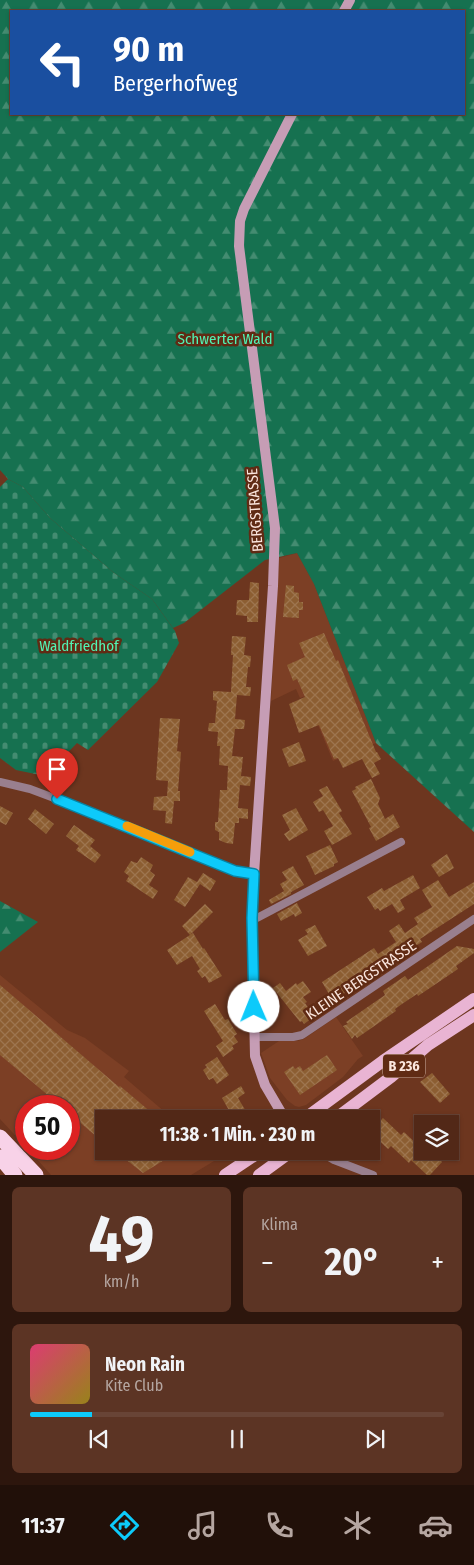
<!DOCTYPE html>
<html lang="de">
<head>
<meta charset="utf-8">
<style>
	body { margin:0; font-family:"Fira Sans Condensed",sans-serif; background:#5c3424; color:#f1f3f6; height:100vh; display:flex; flex-direction:column; font-size:19px; white-space:nowrap }
	* { box-sizing:border-box; margin:0 }
	p { font-size:16px; color:#b5a6a1 }
	.icon { flex:none; width:28px; height:28px; fill:none; stroke:currentColor; stroke-width:2; stroke-linecap:round; stroke-linejoin:round }
	.map { position:relative; height:1175px; overflow:hidden }
	.details { display:flex; flex-direction:column; gap:12px; padding:12px; background:#2d160d; flex:1 }
	.details>* { flex:none }
	.banner { position:absolute; left:10px; top:10px; width:455px; height:105px; border-radius:0px; box-shadow:0 1px 4px #0004,0 0 0 1px #684436; background:#1a4fa0; color:#fff; overflow:hidden }
	.buttons { position:absolute; left:414px; top:1115px; display:grid; gap:10px }
	.buttons a { display:grid; place-items:center; width:45px; height:45px; border-radius:0px; background:#522817; box-shadow:0 1px 4px #0004,0 0 0 1px #684436; font-size:25px }
	.speed { position:absolute; left:15px; top:1095px; display:flex; gap:10px; font-size:25px; font-weight:700; text-align:center }
	.speed>* { display:grid; place-content:center; width:65px; height:65px; border-radius:50%; background:#522817; box-shadow:0 1px 4px #0004,0 0 0 1px #684436; line-height:1 }
	.speed .limit { border:8px solid #d22; background:#fff; color:#111 }
	.pin { position:absolute; display:grid; place-items:center; width:42px; height:42px; color:#fff; margin:-51px -21px; border-radius:50% 50% 50% 0; rotate:-45deg; box-shadow:0 0 5px #0007 }
	.pin .icon { rotate:45deg }
	.me { position:absolute; width:55px; margin:-28px; rotate:359deg; stroke-linejoin:round; filter:drop-shadow(0 0 4px #0008) }
	.turn { display:flex; align-items:center; gap:18px; height:105px; padding:0 20px; font-size:22px }
	.turn .icon { width:65px; height:65px; stroke-width:2.5 }
	.turn b { display:block; font-size:35px; line-height:42px }
	.big { font-size:38px; font-weight:700; line-height:1.1 }
	.details .card { flex:1; display:flex; flex-direction:column; justify-content:center; gap:8px; min-width:0; padding:0 18px; border-radius:8px; background:#5c3424 }
	.details .dial { align-items:center; gap:0 }
	.dial b { font-size:65px; line-height:1 }
	.song { display:flex; align-items:center; gap:15px }
	.cover { width:60px; height:60px; border-radius:8px; background:linear-gradient(135deg,hsl(340 70% 55%),hsl(50 70% 35%)) }
	.played { height:5px; border-radius:2px; background:linear-gradient(90deg,#0dcafa 15%,#684436 15%) }
	.keys { display:flex; justify-content:space-around; direction:ltr }
	.heat { display:flex; justify-content:space-between; align-items:center; font-size:28px; direction:ltr }
	.details .tiles { flex:1; display:grid; gap:12px; grid-template-columns:1fr 1fr }
	.card:last-child { grid-column:span 2 }
	.trip { position:absolute; left:95px; top:1110px; width:285px; height:50px; border-radius:0px; background:#522817; box-shadow:0 1px 4px #0004,0 0 0 1px #684436; font-weight:700; line-height:50px; text-align:center }
	.menu { display:flex; height:80px; justify-content:space-around; align-items:center; background:#211009; color:#b5a6a1 }
	.menu .icon { width:35px; height:35px }
	.menu .active { color:#0dcafa }
	.menu b { font-size:22px; color:#f1f3f6 }
	.map>svg:first-child { display:block }
	.built { fill:#7c3f25 }
	.forest { fill:url(#forest-firs); fill-rule:evenodd }
	.cemetery { fill:url(#cemetery-stones) }
	.building { fill:url(#building-cross-hatch) }
	.lines { fill:none; stroke-linecap:round; stroke-linejoin:round }
	.street { stroke:#997f8e; stroke-width:8 }
	.secondary { stroke:#c69db5; stroke-width:10 }
	.primary { stroke:#e9b4d3; stroke-width:12 }
	.highway { stroke:#f8d2e8; stroke-width:15 }
	.route-casing { stroke:#0883a2; stroke-width:12 }
	.route { stroke:#0dcafa; stroke-width:9 }
	.slow { stroke:#f59e0b; stroke-width:9 }
	.labels { text-anchor:middle; stroke-width:5; stroke-linejoin:round; paint-order:stroke }
	.shield { fill:#602b14; stroke:#ccaea1; stroke-width:1 }
	.shield-label { font-size:14px; font-weight:bold; fill:#fbe6de }
	.park-label { font-size:15px; fill:#51f3b4; stroke:#602b14 }
	.street-label { font-size:15px; fill:#fbe6de; stroke:#602b14 }
</style>
</head>
<body>
<div class="map">
<svg width="474" height="1175" viewBox="0 0 474 1175">
	<defs>
		<pattern id="forest-firs" width="22" height="20" patternUnits="userSpaceOnUse" patternTransform="scale(1.25)"><rect width="22" height="20" fill="#167150"/><path d="M5 1l3.5 6h-7zM16 11l3.5 6h-7z" fill="#448c71"/></pattern>
		<pattern id="cemetery-stones" width="16" height="16" patternUnits="userSpaceOnUse" patternTransform="scale(1.25)"><rect width="16" height="16" fill="#167150"/><path d="M2 7V4a2 2 0 0 1 4 0v3zM10 15v-3a2 2 0 0 1 4 0v3z" fill="#448c71"/></pattern>
		<pattern id="building-cross-hatch" width="8" height="8" patternUnits="userSpaceOnUse" patternTransform="scale(1.25)"><rect width="8" height="8" fill="#8c5e32"/><path d="M0 0l8 8M0 8l8-8" fill="none" stroke="#9d754f"/></pattern>
	</defs>
	<rect width="100%" height="100%" fill="#6d361f"/>
	<path class="built" d="M297 553 314 584 376 743 333 761 306 696 300 698 296 689 271 701 279 558Z
		M0 975 67 1030 85 1038 129 1071 124 1077 173 1119H104V1151H211L219 1158 191 1175H51L28 1149H69V1106H26V1147L0 1119Z
		M336 1017 363 1056 358 1059 343 1077 306 1105 299 1107 295 1106 287 1100 270 1078 261 1053 279 1041H298L304 1039Z"/>
	<path class="forest" d="M0 0H474V832L376 743 314 584 297 553 265 560 184 623 173 628 152 599 114 573 50 518 23 487 8 479 0 470ZM11 11H464V114H11Z
		M0 901 38 922 0 952Z"/>
	<path class="cemetery" d="M8 479 23 487 50 518 114 573 152 599 175 631 179 643 157 682 88 750 77 743 45 776 16 770 0 758V487Z"/>
	<path class="building" d="M250 582 259 583 258 622H247V616L236 615 237 600H249Z
		M286 585 294 586V592L299 593V602H303V610H299V618L283 617Z
		M324 633 336 661 338 660 376 752H377L381 759 374 763 380 774 372 778 362 759 343 768 338 758 334 759 319 725 299 733 289 704 305 697 297 679 293 681 287 665 305 657 299 643Z
		M232 636 246 637 244 655 251 656 250 667H248L246 687H251L250 696 237 695 235 719 245 720 244 729H235L232 756 243 757 241 776 251 777 250 786 240 785 238 808 248 809V819L239 818V823H235L233 844 226 843 219 840V832L215 830V822H218L220 790H227L228 766 219 765 220 746H217L218 732 208 731 209 723H215L217 701 213 700V691L231 692 233 655H231Z
		M160 718 180 719 177 751 181 752 178 791H180V801H174L172 824 165 823 166 811 153 810 154 797 167 796 168 781 156 780Z
		M299 742 306 761 289 767 282 749Z
		M56 771 69 777 62 794 48 788Z
		M371 779 380 798 378 804 385 819 393 814 400 827 376 841 369 828 371 827 352 791 356 789 355 787Z
		M327 786 342 811 339 813 352 834 332 845 324 831 333 826 323 810 319 812 313 802 323 796 319 790Z
		M0 806 13 813 6 825 0 822Z
		M296 808 308 830 289 841 284 834 290 830 282 815Z
		M35 809 54 824 46 834 28 819Z
		M74 825 95 840 90 846 101 855 95 863 76 850 79 846 66 836Z
		M330 845 338 862 334 864V866L315 875 306 856Z
		M447 854 454 868 439 877 431 865Z
		M141 857 153 865 150 871 155 875 149 885 158 891 153 899 126 881 129 876 124 872 131 861 137 863Z
		M293 866 304 885 291 892V894L271 904 269 900 284 891 280 884 287 880 282 872Z
		M203 873 216 881 210 891 200 884 185 907 174 900 188 877 197 882Z
		M413 875 420 888 400 900 405 909 398 913 392 904 380 911 378 908 375 910 367 897 382 888 384 891Z
		M438 880 449 897 474 882V904L420 939 422 942 414 947 412 944 383 963 385 966 333 1001 322 982 374 948 378 954 396 942 389 931 399 924 405 933 418 924 414 918 432 907 422 890Z
		M297 903 302 913 295 917 294 914 281 921 277 914Z
		M205 904 213 912 190 935 182 926Z
		M315 925 327 946 308 956 298 940 308 934 305 930Z
		M193 933 203 949 204 948 222 976 209 983 205 976 202 978 197 971 200 969 192 956 177 965 167 950Z
		M457 946 474 949V953L456 966 458 969 418 996 417 994 402 1004 395 1009 396 1011 357 1038 355 1035 352 1039 343 1026 348 1024 346 1022 385 995 383 991 405 976 408 980Z
		M303 981 311 992 303 997 307 1002 305 1003 312 1013 310 1015 312 1018 304 1024 302 1021 300 1022 273 988 280 983 286 991 296 983 297 985Z
		M0 985 119 1087 120 1086 159 1119H104V1142L97 1137 69 1113V1106H61L0 1055Z
		M215 1004 225 1020 228 1019 237 1034 234 1036 238 1042 232 1046 234 1049 223 1057 216 1046 223 1041 204 1011Z
		M327 1055 337 1070 300 1095 284 1072 293 1066 295 1069 300 1066 303 1071Z
		M217 1057 229 1075 217 1084 213 1078 209 1080 203 1070 207 1067 205 1065Z
		M432 1073 450 1094 440 1103 420 1082Z
		M241 1086 245 1093 238 1098 247 1113 234 1119 222 1098Z
		M383 1118 401 1135 404 1132 422 1149V1151H430L442 1162 430 1175H427L411 1160 409 1163 391 1146 388 1149 371 1133V1131Z
		M115 1151H179L143 1173Z"/>
	<g class="lines">
		<path class="street" d="M0 782 30 789 86 810 235 871 254 874
			M252 918H257L401 842
			M254 1037H293L302 1035 474 919
			M319 1151 334 1160 373 1175"/>
		<path class="secondary" d="M344 11 350 0
			M285 1119 265 1085 255 1056 252 918 254 874 273 586 275 528 239 246 240 221 244 209 292 114"/>
		<path class="primary" d="M304 1119 383 1061 474 999
			M335 1119 391 1077 428 1045 474 1015
			M225 1175 261 1151
			M259 1175 292 1151"/>
		<path class="highway" d="M0 1137 36 1175
			M0 1157 15 1175"/>
	</g>
	<g class="lines">
		<g class="route-casing">
			<path id="route" d="M57 799 235 871 254 874 252 918 254 1007"/>
		</g>
		<use href="#route" class="route"/>
		<path class="slow" d="M127 826 190 852"/>
	</g>
	<g class="labels">
		<rect class="shield" x="383" y="1054.5" width="42" height="23" rx="4"/>
		<g class="shield-label">
			<text x="404" y="1071">B 236</text>
		</g>
		<g class="park-label">
			<text x="225" y="344">Schwerter Wald</text>
			<text x="79" y="651">Waldfriedhof</text>
		</g>
		<g class="street-label">
			<text transform="translate(255 510) rotate(-94)" y="5">BERGSTRASSE</text>
			<text transform="translate(361 980) rotate(-34)" y="5">KLEINE BERGSTRASSE</text>
		</g>
	</g>
</svg>
<div class="buttons">
<a><svg class="icon" aria-label="layers" viewBox="0 0 24 24"><path d="M12 4l9 5-9 5-9-5zM3 14l9 5 9-5"/></svg></a>
</div>
<div class="speed"><div class="limit">50</div></div>
<div class="pin" style="left:57px;top:799px;background:#d93025"><svg class="icon" aria-label="arrive" viewBox="0 0 24 24"><path d="M6 21V4h12l-3 4 3 4H6"/></svg></div>
<svg class="me" style="left:254px;top:1007px" viewBox="-20 -20 40 40"><circle r="19" fill="#fff"/><path d="M0-13L10 11 0 6-10 11z" fill="#0dcafa"/></svg>
<div class="trip">11:38 · 1 Min. · 230 m</div>
<div class="banner">
<div class="turn"><svg class="icon" aria-label="left" viewBox="0 0 24 24"><path d="M17 20v-9H6M10 6l-5 5 5 5"/></svg><div><b>90 m</b>Bergerhofweg</div></div>
</div>
</div>
<section class="details">
<div class="tiles">
<div class="card dial"><b>49</b><p>km/h</p></div>
<div class="card"><p>Klima</p>
<div class="heat"><a>−</a><b class="big">20°</b><a>+</a></div>
</div>
<div class="card">
<div class="song"><i class="cover"></i><div><b>Neon Rain</b><p>Kite Club</p></div></div>
<div class="played"></div>
<div class="keys"><svg class="icon" aria-label="previous" viewBox="0 0 24 24"><path d="M18 5L8 12l10 7zM5 5v14"/></svg><svg class="icon" aria-label="pause" viewBox="0 0 24 24"><path d="M8 5v14M16 5v14"/></svg><svg class="icon" aria-label="next" viewBox="0 0 24 24"><path d="M6 5l10 7-10 7zM19 5v14"/></svg></div>
</div>
</div>
</section>
<nav class="menu">
<b>11:37</b>
<svg class="icon active" aria-label="directions" viewBox="0 0 24 24"><path d="M12 3l9 9-9 9-9-9zM9 14v-3h6M13 9l2 2-2 2"/></svg>
<svg class="icon" aria-label="music" viewBox="0 0 24 24"><path d="M9 18V5l10-2v13"/><circle cx="6" cy="18" r="3"/><circle cx="16" cy="16" r="3"/></svg>
<svg class="icon" aria-label="phone" viewBox="0 0 24 24"><path d="M5 4h4l2 5-3 2q2 4 5 5l2-3 5 2v4C11 20 4 13 5 4z"/></svg>
<svg class="icon" aria-label="climate" viewBox="0 0 24 24"><path d="M12 3v18M4 7l16 10M4 17L20 7"/></svg>
<svg class="icon" aria-label="car" viewBox="0 0 24 24"><path d="M5 17H2v-5l4-1 3-4h7l3 4 3 1v5h-3M9 17h6M6 11h13"/><circle cx="7" cy="17" r="2"/><circle cx="17" cy="17" r="2"/></svg>
</nav>
</body>
</html>
